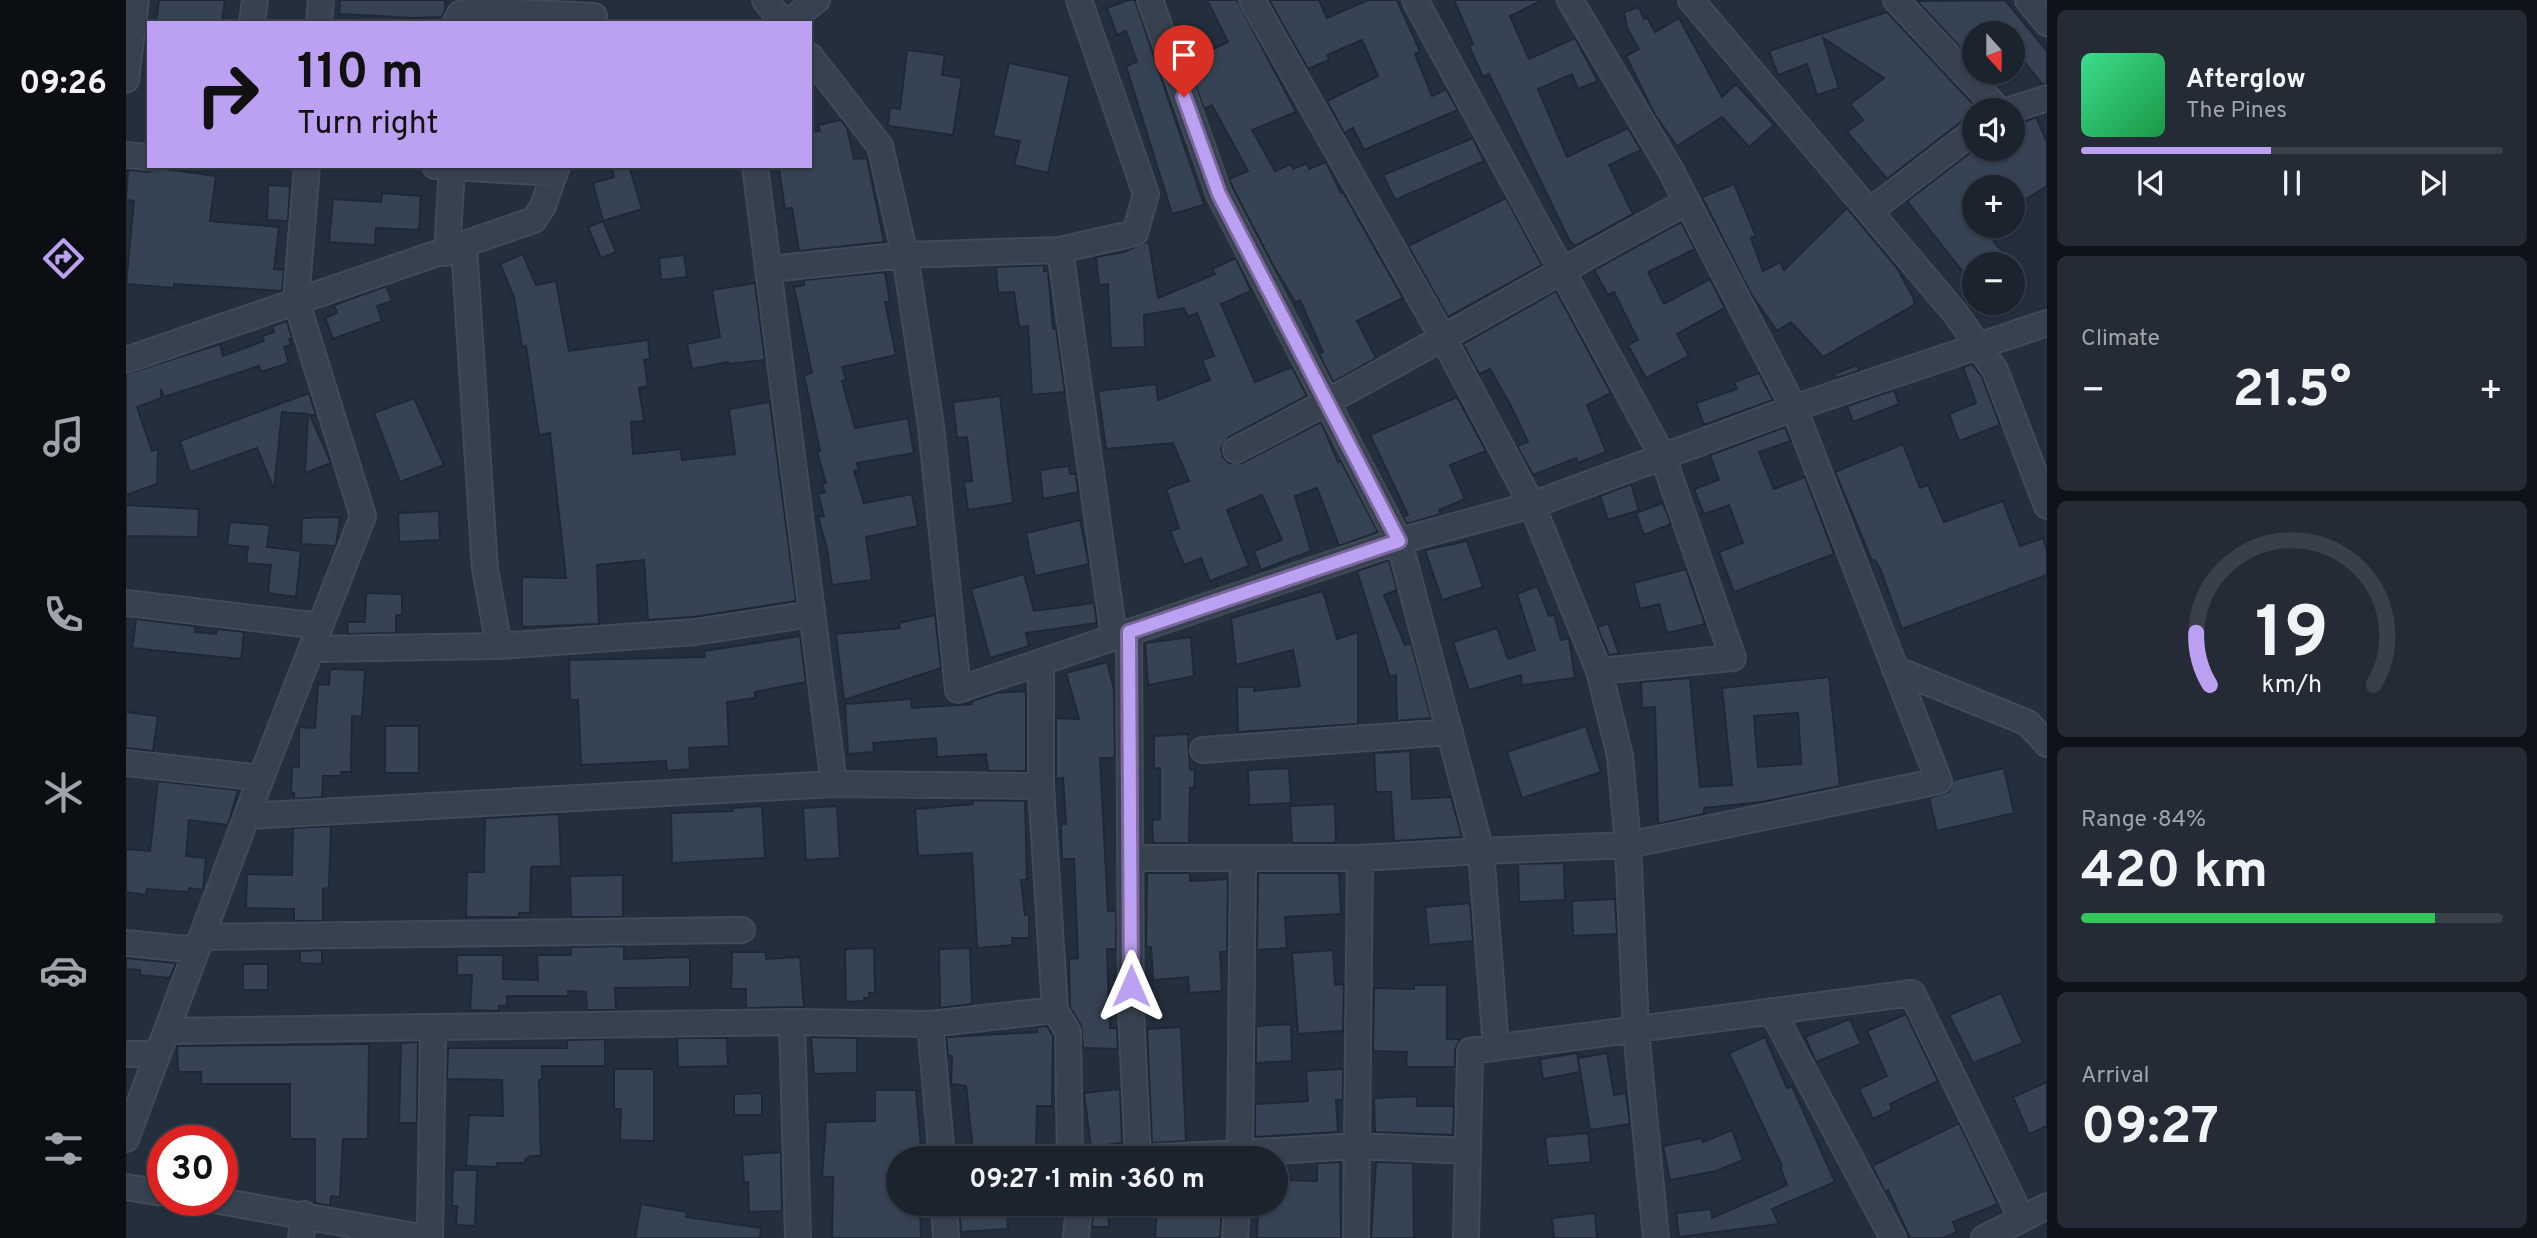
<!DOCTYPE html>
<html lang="en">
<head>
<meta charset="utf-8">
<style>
	body { margin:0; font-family:Overpass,sans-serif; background:#242b36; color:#f1f3f6; height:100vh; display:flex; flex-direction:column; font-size:26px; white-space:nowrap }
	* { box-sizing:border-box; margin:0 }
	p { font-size:23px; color:#a0a4aa }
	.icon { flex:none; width:38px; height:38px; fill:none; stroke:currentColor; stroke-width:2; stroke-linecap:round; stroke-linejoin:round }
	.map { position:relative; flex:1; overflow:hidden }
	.panel { display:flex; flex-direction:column; gap:10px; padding:10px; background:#0f1319; width:490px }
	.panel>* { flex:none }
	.guide { position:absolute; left:21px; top:21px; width:665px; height:147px; border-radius:0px; box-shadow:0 2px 5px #0004,0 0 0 2px #39404a; background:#bca0f2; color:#111; overflow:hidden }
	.needle { width:46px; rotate:159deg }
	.tools { position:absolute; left:1836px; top:21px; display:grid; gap:14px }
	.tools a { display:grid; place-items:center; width:63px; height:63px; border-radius:50%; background:#1b232e; box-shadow:0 2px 5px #0004,0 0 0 2px #39404a; font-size:35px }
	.speed { position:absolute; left:21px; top:1125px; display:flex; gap:14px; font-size:35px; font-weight:700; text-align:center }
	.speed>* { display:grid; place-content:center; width:91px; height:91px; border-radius:50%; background:#1b232e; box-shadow:0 2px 5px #0004,0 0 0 2px #39404a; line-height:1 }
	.speed .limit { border:10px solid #d22; background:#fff; color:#111 }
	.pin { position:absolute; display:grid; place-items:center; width:60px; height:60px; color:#fff; margin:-72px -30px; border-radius:50% 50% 50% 0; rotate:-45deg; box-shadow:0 0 7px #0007 }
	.pin .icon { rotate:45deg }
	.me { position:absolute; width:77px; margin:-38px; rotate:0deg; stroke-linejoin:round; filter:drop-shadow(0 0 5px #0008) }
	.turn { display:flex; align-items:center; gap:24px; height:147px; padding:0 35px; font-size:32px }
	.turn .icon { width:91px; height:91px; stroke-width:2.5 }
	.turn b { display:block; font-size:49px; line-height:60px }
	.big { font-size:52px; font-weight:700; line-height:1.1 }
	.panel .card { flex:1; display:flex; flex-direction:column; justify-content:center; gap:10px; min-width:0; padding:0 24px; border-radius:10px; background:#242b36 }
	.panel .dial { align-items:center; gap:0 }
	.dial svg { height:182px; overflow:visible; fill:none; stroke:#39404a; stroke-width:7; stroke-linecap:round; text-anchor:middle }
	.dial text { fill:#f1f3f6; stroke:none }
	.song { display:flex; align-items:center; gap:21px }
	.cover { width:84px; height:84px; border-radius:10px; background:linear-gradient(135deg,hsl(150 70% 55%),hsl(140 70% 35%)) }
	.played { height:7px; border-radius:4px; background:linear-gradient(90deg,#bca0f2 45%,#39404a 45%) }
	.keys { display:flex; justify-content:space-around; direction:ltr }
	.heat { display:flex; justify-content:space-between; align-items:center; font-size:38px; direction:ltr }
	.charge { height:10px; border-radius:5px; background:linear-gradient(90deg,#34c759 84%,#39404a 0) }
	.trip { position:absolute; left:760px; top:1146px; width:402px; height:70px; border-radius:35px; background:#1b232e; box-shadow:0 2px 5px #0004,0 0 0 2px #39404a; font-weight:700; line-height:70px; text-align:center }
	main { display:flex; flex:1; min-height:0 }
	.menu { display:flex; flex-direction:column; width:126px; justify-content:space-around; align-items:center; background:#0b0e12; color:#a0a4aa }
	.menu .icon { width:49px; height:49px }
	.menu .current { color:#bca0f2 }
	.menu b { font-size:32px; color:#f1f3f6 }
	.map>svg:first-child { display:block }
	.building { fill:#364354; stroke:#1f2835; stroke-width:2; fill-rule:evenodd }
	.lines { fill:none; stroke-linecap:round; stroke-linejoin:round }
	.minor-casing { stroke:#414a57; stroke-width:28 }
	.minor { stroke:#38414e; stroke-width:24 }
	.route-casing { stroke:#7a689d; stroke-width:18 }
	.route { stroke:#bca0f2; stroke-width:12 }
</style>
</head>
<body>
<main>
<nav class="menu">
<b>09:26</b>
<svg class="icon current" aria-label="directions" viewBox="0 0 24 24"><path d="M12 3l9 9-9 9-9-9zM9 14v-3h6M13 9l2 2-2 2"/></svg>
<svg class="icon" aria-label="music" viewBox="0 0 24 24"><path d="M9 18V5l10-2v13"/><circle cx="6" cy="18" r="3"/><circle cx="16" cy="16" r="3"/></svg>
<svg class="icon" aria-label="phone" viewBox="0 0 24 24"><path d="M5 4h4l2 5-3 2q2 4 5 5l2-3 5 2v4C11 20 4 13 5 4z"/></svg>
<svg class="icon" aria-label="climate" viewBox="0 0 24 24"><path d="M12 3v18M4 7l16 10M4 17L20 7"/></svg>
<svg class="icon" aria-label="car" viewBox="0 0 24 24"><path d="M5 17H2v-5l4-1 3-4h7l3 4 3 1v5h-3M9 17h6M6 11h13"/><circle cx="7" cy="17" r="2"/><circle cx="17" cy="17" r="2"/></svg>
<svg class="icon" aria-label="filters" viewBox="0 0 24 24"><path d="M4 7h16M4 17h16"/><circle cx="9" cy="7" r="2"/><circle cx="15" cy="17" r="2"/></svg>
</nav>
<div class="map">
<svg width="1921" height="1238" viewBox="0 0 1921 1238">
	<rect width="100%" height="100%" fill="#242f3e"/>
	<path class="building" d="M33 0H99L96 23H30Z
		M214 0H319V10L316 17 288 18 213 14Z
		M1002 0H1009L1078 205 1046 214 1000 66 1011 62 1000 31 991 35 981 8Z
		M1081 0H1111L1170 112 1126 130 1149 171 1165 164 1167 169 1181 163 1183 169 1200 162 1215 193 1217 192 1277 298 1231 321 1250 358 1207 382 1193 354 1197 352 1174 300 1170 303 1148 267 1107 188 1103 179 1122 171 1086 105 1078 109 1061 61 1102 42Z
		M1143 0H1193L1201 18 1242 0H1271L1294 51 1289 54 1306 96 1320 89 1332 110 1238 150 1227 128 1218 133 1201 101 1252 76 1236 40 1201 55 1203 60 1182 69Z
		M1328 0H1417L1384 16 1403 59 1449 38 1472 81 1452 89 1446 74 1412 89 1441 157 1502 128 1515 150 1483 165 1507 214 1449 246 1443 240 1363 74 1357 77 1343 46 1347 44Z
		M1879 0 1921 51V84H1916L1886 47V33H1848L1846 60 1791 1Z
		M1513 7 1518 19 1521 17 1529 32 1553 18 1596 97 1610 84 1648 125 1623 147 1596 117 1551 146 1529 115 1500 56 1513 49 1501 28 1498 12Z
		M1761 12 1848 105V116L1839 119 1761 179 1721 132 1737 120 1724 104 1758 78 1697 38 1713 88 1691 95 1681 64 1652 75 1643 51Z
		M781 50 819 55 816 75 836 78 827 135 762 126 764 108 774 109Z
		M883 63 944 76 922 173 888 165 894 141 867 136Z
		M1910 117 1921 142V186L1886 208V187H1848V226H1861L1868 235V242L1888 264H1848V286L1781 201 1849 149H1886V127Z
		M715 120 721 128 728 159 741 158 758 242 673 251 666 208 659 209 653 169 684 166V132L694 131 692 125Z
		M1347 138 1358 161 1269 200 1257 175Z
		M495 166H503L516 209 477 221 490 252 475 258 462 227 477 221 467 183 488 177 486 169Z
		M32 168 90 176 84 221 153 227 148 269 158 270 156 291 48 284V288L0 284 8 201 0 200 2 170 22 172Z
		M1608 184 1630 236 1625 238 1637 271 1654 262 1658 270 1721 208 1771 268 1788 299V305L1697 357 1665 322 1651 331 1625 294 1576 197Z
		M142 185 164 186 162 221 141 220Z
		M256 193 295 196 293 230 250 228 249 245 203 242 207 199 255 202Z
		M1380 198 1416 265 1322 317 1282 246Z
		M1555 222 1569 249 1522 272 1538 304 1584 279 1599 308 1551 334 1563 356 1520 378 1502 345 1512 340 1488 292 1482 295 1468 270Z
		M1020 242H1023L1032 298 1089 274 1086 269 1110 258 1125 291 1095 304 1129 382 1166 367 1181 396 1103 437 1095 449 1097 457 1103 463H1116L1195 422 1212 462 1215 461 1252 532 1213 546 1191 488 1169 496 1185 551 1135 570 1128 551 1156 540 1136 495 1101 510 1123 566 1084 581 1075 558 1058 565 1044 531 1053 528 1040 489 1063 481 1047 443 980 449 972 391 1030 384 1032 400 1084 380 1076 360 1088 356 1071 313 1062 317 1058 308 1018 315 1019 347 985 348 982 284 973 285 970 257 998 252Z
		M397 254 410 285 430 281 443 351 522 340 524 359 518 360 522 386 513 388 518 421 505 422 507 454 555 449 556 460 609 454 603 409 644 402 670 601 567 617 522 620 518 560 471 565 473 624 396 627V577L440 578 424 433 413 435 400 346 396 347 388 297 374 264Z
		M558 255 561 277 535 280 533 258Z
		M918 265V271H922L927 329 930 328 939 392 906 395 902 326 893 327 888 292 872 293 870 267Z
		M759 272 764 302H759L770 355 716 367 720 380 716 381 729 428 782 418 788 453 731 463 733 470 728 471 738 503 786 494 792 526 740 537 746 580 706 585 701 549 692 517 698 516 692 494 699 492 696 484 700 483 691 452 694 451 678 375 686 373 668 287 678 285V280Z
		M629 283 639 360 602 364V362L566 369 561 344 594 337 586 290Z
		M260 286 266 301 251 306 256 321 207 339 199 318 211 313 208 305Z
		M1430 291 1485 393 1461 405 1480 452 1452 463 1450 458 1407 475 1391 446 1402 442 1385 406 1364 369 1353 374 1337 344Z
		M161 321 166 338 163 339 165 345 158 347 163 363 135 372 133 366 38 397 35 389V398L11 407 26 451 32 449 31 484 0 495V374L94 344 97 356 138 341 136 336 148 332 146 326Z
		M1846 364 1856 377 1874 425 1833 441 1823 414 1850 403 1837 367Z
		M1731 365 1733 371 1710 378 1708 374Z
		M1633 373 1647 400 1578 425 1570 403 1611 389 1608 382Z
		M1768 390 1773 404 1727 422 1721 406Z
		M183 393 190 415H184L205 463 179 473 182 414 156 412 148 490 131 448 64 472 54 441Z
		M874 396 887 503 842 510 838 482 846 481 841 437 831 438 827 402Z
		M1331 397 1360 451 1324 465 1339 499 1313 510 1315 514 1281 524 1277 517 1282 515 1244 435Z
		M288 398 318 465 274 482 248 413Z
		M1659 427 1665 441 1633 452 1648 489 1679 477 1708 554 1608 592 1593 552 1617 543 1603 505 1578 514 1568 489 1593 480 1584 455Z
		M1777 444 1794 488 1802 485 1818 522 1877 501 1894 546 1917 538 1921 550V575L1776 629 1755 571 1749 560 1746 561 1709 472Z
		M943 466 944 474H950L952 492 917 499 914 470Z
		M1505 484 1513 510 1482 520 1474 496Z
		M1537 503 1545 524 1518 535 1510 513Z
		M0 505 73 509 72 537 0 536Z
		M313 511 314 540 273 542 272 513Z
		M214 517 210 546 175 544 176 518Z
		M954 520 963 564 909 576 900 533Z
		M104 522 144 525 141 547 175 551 170 597 142 593 145 565 120 563 122 547 101 545Z
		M1341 541 1357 587 1316 600 1299 550Z
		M1263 560 1271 590 1258 595 1279 645 1285 643 1305 718 1271 721 1270 675 1264 677 1231 571Z
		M1560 569 1579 624 1541 633 1533 604 1514 609 1508 583Z
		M898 574 908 611 968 603 971 623 900 633 903 646 864 658 845 589Z
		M1411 586 1423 616 1428 614 1435 640 1443 638 1449 678 1396 685 1395 675 1343 690 1327 642 1371 628 1382 659 1409 650 1391 594Z
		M1197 591 1211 639 1232 632V724L1112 732 1111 687H1128V691L1174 686 1167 650 1110 665 1105 618Z
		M240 593 276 594V615H270V633L222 634 221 622H239Z
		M809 615 815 668 718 700 710 634 774 628 773 623Z
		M10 619 69 626V632L90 634 91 629 118 632 115 659 6 648Z
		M1482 623 1493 654 1483 655 1471 627Z
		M674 636 680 682 629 692V698L601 702 603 746 563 748 564 769 541 771 540 761 455 765 452 700H444L443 660 579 657 578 651Z
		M1065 637 1068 676 1022 685 1019 643Z
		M981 662 988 689 989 758H974L982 911H990V949H981L984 1028H991L992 1049 957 1048 955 1025 944 1007 943 959 952 958 948 859H936L935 824H940L937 778 930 779V718L953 719 940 673Z
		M204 669 239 670 236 717 226 716 225 772H215V776H197L196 797 168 799V793H165L166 767H173V727L189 728 192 684 203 685Z
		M1703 677 1714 786 1636 802 1578 808V814L1532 824 1529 707 1516 708 1515 682 1564 678 1574 787 1606 785 1596 688ZM1672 713 1675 764 1632 767 1628 716Z
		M900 691V771H862L860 754 811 757 810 738 747 743 748 752 722 754 719 704 785 699 786 708 846 704V701L870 693Z
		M0 712 32 716 27 751 0 748Z
		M259 726H293V773H259Z
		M1460 726 1475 772 1396 798 1381 752Z
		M1062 734 1064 770H1069L1068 788H1064L1063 843H1027L1026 820 1034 819V768L1028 769V736Z
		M1284 751 1286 799 1325 797 1336 837 1268 841 1265 792H1250L1248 753Z
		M1163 768 1165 803 1123 805 1122 770Z
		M1878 768 1888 813 1811 831 1803 798 1823 792 1827 780Z
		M32 781 112 790 102 825 63 820 60 856 80 858 77 890 63 888 62 892 21 889 20 895 0 892V849L24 851Z
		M847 800 899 801 901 880H895L899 915H903V938H886L887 945 851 948 846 853 792 856 789 809 847 804Z
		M1209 804 1210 843H1166L1164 806Z
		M636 806 639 858 546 863 545 813 607 811 606 808Z
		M711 806 714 858 680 860 677 808Z
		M433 814 435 866 405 867 404 913H393V917H340L341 872H358L359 818Z
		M205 826 203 888 197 889V921H168V909L120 908 121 874 166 875 167 828Z
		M1438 863 1439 900 1393 902 1392 864Z
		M1021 873H1064V881L1102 879 1101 952H1094L1096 991 1063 993 1062 977 1027 980 1025 947H1020Z
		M1132 873H1213L1215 914 1159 917 1161 948 1131 950Z
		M497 875V917H445L444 876Z
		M1489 899 1491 934 1447 936 1446 901Z
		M1344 903 1347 941 1303 945 1299 907Z
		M498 946V959L564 957V987L489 988 490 1010H461L460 992 442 991V996H381V1006H373V1011L344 1010 346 975H331V955H377V979L412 980 411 955H445V947Z
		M748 948 749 993H743V998H738V1001L720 1002 719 949Z
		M844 948 846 1004 814 1008 813 949Z
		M196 950V964L174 963V951Z
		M1207 950 1209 985 1218 984 1217 1031 1172 1034 1166 953Z
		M606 952H640V959L674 957 678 1007 620 1008V989H605Z
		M0 958 50 963 44 978 14 975V970L0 969Z
		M117 964H142V990H117Z
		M1288 985H1321V1039H1334L1329 1050V1067H1280L1281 1052 1247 1051 1248 988 1288 989Z
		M1875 993 1897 1043 1847 1063 1823 1015Z
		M1780 1014 1812 1081 1764 1104 1766 1110 1747 1119 1733 1089 1761 1076 1741 1031Z
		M1724 1019 1735 1044 1690 1062 1679 1037Z
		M1165 1024 1166 1061 1130 1063V1026Z
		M921 1026 927 1036 926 1106H911L910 1150H847L840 1086 825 1084 826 1056H822L820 1037 911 1032V1027Z
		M1055 1027 1060 1141 1026 1143 1021 1029Z
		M685 1037 731 1038V1073L688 1074Z
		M1639 1037 1661 1088 1666 1086 1709 1182 1646 1209 1653 1224 1553 1237 1550 1213 1585 1209 1586 1218 1661 1185 1654 1167 1656 1166 1603 1053Z
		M551 1038H601L602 1066 552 1067Z
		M479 1039V1066H416V1080H413L415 1156H405L399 1159V1163H371V1167L340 1166 343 1115 377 1116 376 1080 321 1079 322 1048H441V1040Z
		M292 1042 291 1123H273L275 1043Z
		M243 1044 242 1139H217L214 1197 205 1196 204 1206 189 1203V1139H164V1084H75V1072H52L51 1046Z
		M1451 1053 1454 1072 1417 1079 1414 1059Z
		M1481 1053 1488 1095 1500 1093 1504 1124 1464 1130 1452 1058Z
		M488 1069H528V1141L494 1140 495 1109H488Z
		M1217 1069V1100H1210L1212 1132 1129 1137V1104L1182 1101 1180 1071Z
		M1921 1082V1126L1903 1134 1887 1097Z
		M994 1089 996 1143 965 1147 958 1093Z
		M749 1090H790L796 1158H772V1204H794L795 1238H706L707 1177H696L700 1122 749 1121Z
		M636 1093V1115H608V1094Z
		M1291 1096V1106H1328L1327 1135 1249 1132 1248 1098Z
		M1833 1123 1872 1204 1827 1222 1831 1232 1817 1238H1784L1762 1190 1759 1192 1746 1166Z
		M1606 1130 1617 1160 1590 1171 1544 1180 1537 1146 1576 1138 1577 1142Z
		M1462 1133 1465 1162 1422 1166 1419 1137Z
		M655 1152 656 1211 623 1212 622 1182 618 1183 616 1155Z
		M1214 1162 1215 1238H1131L1132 1204H1150V1180L1191 1181V1163Z
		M1250 1162 1287 1163 1288 1238H1245Z
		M327 1170H351L349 1226 330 1225 331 1206H326Z
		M515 1204 561 1212 560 1217 635 1228 634 1238H509Z
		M833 1204H881L882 1229 835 1232Z
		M968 1204H982L983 1227H966Z
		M1031 1204 1096 1205 1094 1238H1029Z
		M1469 1213 1471 1238H1428L1426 1218Z"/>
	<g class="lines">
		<g class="minor-casing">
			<path id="minor" d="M639 0 658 23
				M1024 0 1093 194 1273 541 1355 851 1502 845 1510 1031 1530 1238
				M1126 0 1316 336 1406 505 1473 671 1607 658 1537 457 1289 0
				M1444 0 1544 169 1668 408 1813 781 1502 845 1494 756 1473 671
				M1565 0 1830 314 1869 370 1921 506
				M1770 0 1873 110
				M1902 0 1921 23
				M126 23 129 0
				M193 23 195 0
				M329 23 334 14 346 10 468 16
				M661 23 691 0
				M684 56 754 146 779 255 805 426 832 690 1273 541 1406 505 1668 408 1921 323
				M0 80 10 0
				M1884 110 1921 98
				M0 155 23 157
				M309 166 429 173
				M629 166 708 784
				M1744 211 1848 131
				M934 250 988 637
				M321 253 326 166
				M644 269 779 255 934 250 1009 233 1020 194 953 0
				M0 360 408 220 417 206 431 166
				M1110 450C1262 372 1410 283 1561 202
				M0 603 194 626
				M1003 632 1005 1012 1012 1158
				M373 646 569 632 686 614
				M186 649 373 646 359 569 338 247
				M915 662V786L929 1010 942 1032 944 1158
				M1769 669 1902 723 1921 744
				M1077 750 1324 732
				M0 763 135 778
				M121 816 708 784 915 786
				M1005 858H1234L1355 851 1370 1048
				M1117 858 1114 1153 1231 1146 1342 1151
				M76 937 616 930
				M0 943 70 950
				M1646 1011 1767 1238
				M666 1022 804 1024
				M307 1027 666 1022 672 1238
				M41 1031 307 1027 304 1238
				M0 1054H32
				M0 1139 135 778 237 516 170 300 181 166
				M816 1158 804 1024 929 1010
				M1014 1158 1114 1153 1113 1158
				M0 1187 37 1193
				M88 1200 300 1238
				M818 1204 820 1238
				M175 1238 178 1214
				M950 1238 953 1204
				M1109 1238 1111 1204
				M1230 1238 1234 858
				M1340 1238 1344 1051 1786 993 1896 1219 1921 1206
				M1858 1238 1896 1219"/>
		</g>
		<use href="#minor" class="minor"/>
	</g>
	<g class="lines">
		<g class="route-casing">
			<path id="route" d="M1005 986 1003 632 1273 541 1093 194 1058 97"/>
		</g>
		<use href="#route" class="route"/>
	</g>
</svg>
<div class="tools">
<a><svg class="needle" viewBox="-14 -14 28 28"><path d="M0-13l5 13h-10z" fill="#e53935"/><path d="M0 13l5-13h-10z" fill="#a0a4aa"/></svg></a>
<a><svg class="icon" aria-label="sound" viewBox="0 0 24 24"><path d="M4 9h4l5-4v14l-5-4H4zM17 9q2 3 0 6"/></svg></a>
<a>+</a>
<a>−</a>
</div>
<div class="speed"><div class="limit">30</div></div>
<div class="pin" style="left:1058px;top:97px;background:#d93025"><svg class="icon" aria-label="arrive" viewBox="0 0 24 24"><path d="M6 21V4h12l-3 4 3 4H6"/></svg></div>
<svg class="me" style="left:1005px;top:986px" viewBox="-20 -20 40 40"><path d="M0-17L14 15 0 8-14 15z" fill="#bca0f2" stroke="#fff" stroke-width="4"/></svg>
<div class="trip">09:27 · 1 min · 360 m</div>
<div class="guide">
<div class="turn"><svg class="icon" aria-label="right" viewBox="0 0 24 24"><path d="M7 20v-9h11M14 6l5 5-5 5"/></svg><div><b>110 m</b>Turn right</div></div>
</div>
</div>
<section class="panel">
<div class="card">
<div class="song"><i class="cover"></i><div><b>Afterglow</b><p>The Pines</p></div></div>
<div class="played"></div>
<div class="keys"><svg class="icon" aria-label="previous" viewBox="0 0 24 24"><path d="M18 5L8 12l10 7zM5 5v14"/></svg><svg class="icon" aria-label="pause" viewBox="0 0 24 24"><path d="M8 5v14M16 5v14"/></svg><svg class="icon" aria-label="next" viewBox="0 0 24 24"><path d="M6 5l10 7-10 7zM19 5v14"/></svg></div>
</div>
<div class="card"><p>Climate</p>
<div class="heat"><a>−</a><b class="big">21.5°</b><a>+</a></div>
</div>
<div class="card dial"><svg viewBox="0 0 100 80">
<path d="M14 69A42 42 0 1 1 86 69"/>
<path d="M14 69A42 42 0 0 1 8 46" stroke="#bca0f2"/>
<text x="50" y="56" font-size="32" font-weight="700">19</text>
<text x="50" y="72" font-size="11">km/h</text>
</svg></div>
<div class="card"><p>Range · 84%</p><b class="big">420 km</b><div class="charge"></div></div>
<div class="card"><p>Arrival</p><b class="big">09:27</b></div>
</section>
</main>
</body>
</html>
